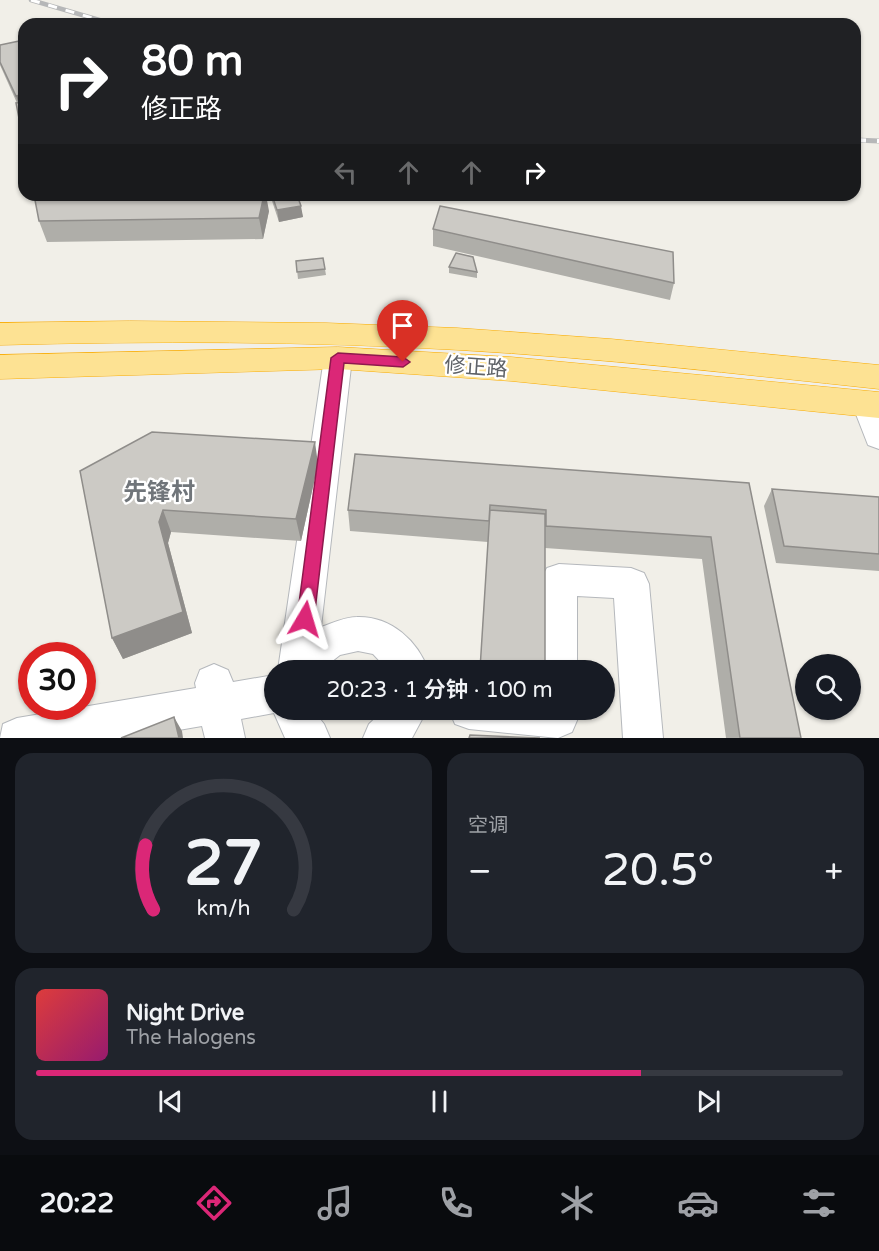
<!DOCTYPE html>
<html lang="zh">
<head>
<meta charset="utf-8">
<style>
	body { margin:0; font-family:"Varela Round","Noto Sans SC",sans-serif; background:#20242c; color:#f1f3f6; height:100vh; display:flex; flex-direction:column; font-size:22px; white-space:nowrap }
	* { box-sizing:border-box; margin:0 }
	p { font-size:20px; color:#9ea1a6 }
	.icon { flex:none; width:33px; height:33px; fill:none; stroke:currentColor; stroke-width:2; stroke-linecap:round; stroke-linejoin:round }
	.map { position:relative; height:738px; overflow:hidden }
	.drawer { display:flex; flex-direction:column; gap:15px; padding:15px; background:#0d0f14; flex:1 }
	.drawer>* { flex:none }
	.hud { position:absolute; left:18px; top:18px; width:843px; height:183px; border-radius:18px; box-shadow:0 2px 4px #0004; background:#202124; color:#fff; overflow:hidden }
	.buttons { position:absolute; left:795px; top:654px; display:grid; gap:12px }
	.buttons a { display:grid; place-items:center; width:66px; height:66px; border-radius:50%; background:#171b24; box-shadow:0 2px 4px #0004; font-size:30px }
	.speed { position:absolute; left:18px; top:642px; display:flex; gap:12px; font-size:30px; font-weight:700; text-align:center }
	.speed>* { display:grid; place-content:center; width:78px; height:78px; border-radius:50%; background:#171b24; box-shadow:0 2px 4px #0004; line-height:1 }
	.speed .limit { border:9px solid #d22; background:#fff; color:#111 }
	.pin { position:absolute; display:grid; place-items:center; width:51px; height:51px; color:#fff; margin:-62px -26px; border-radius:50% 50% 50% 0; rotate:-45deg; box-shadow:0 0 6px #0007 }
	.pin .icon { rotate:45deg }
	.me { position:absolute; width:66px; margin:-33px; rotate:7deg; stroke-linejoin:round; filter:drop-shadow(0 0 4px #0008) }
	.turn { display:flex; align-items:center; gap:21px; height:126px; padding:0 24px; font-size:27px }
	.turn .icon { width:78px; height:78px; stroke-width:2.5 }
	.turn b { display:block; font-size:42px; line-height:51px }
	.lanes { display:flex; align-items:center; height:57px; padding:0 24px; background:#0003; justify-content:center; gap:30px; direction:ltr }
	.lanes .off { opacity:.35 }
	.big { font-size:45px; font-weight:600; line-height:1.1 }
	.drawer .card { flex:1; display:flex; flex-direction:column; justify-content:center; gap:9px; min-width:0; padding:0 21px; border-radius:18px; background:#20242c }
	.drawer .dial { align-items:center; gap:0 }
	.dial svg { height:156px; overflow:visible; fill:none; stroke:#363941; stroke-width:7; stroke-linecap:round; text-anchor:middle }
	.dial text { fill:#f1f3f6; stroke:none }
	.song { display:flex; align-items:center; gap:18px }
	.cover { width:72px; height:72px; border-radius:9px; background:linear-gradient(135deg,hsl(0 70% 55%),hsl(320 70% 35%)) }
	.played { height:6px; border-radius:3px; background:linear-gradient(90deg,#db2777 75%,#363941 75%) }
	.keys { display:flex; justify-content:space-around; direction:ltr }
	.heat { display:flex; justify-content:space-between; align-items:center; font-size:33px; direction:ltr }
	.drawer .tiles { flex:1; display:grid; gap:15px; grid-template-columns:1fr 1fr }
	.card:last-child { grid-column:span 2 }
	.trip { position:absolute; left:264px; top:660px; width:351px; height:60px; border-radius:30px; background:#171b24; box-shadow:0 2px 4px #0004; font-weight:600; line-height:60px; text-align:center }
	.tab-bar { display:flex; height:96px; justify-content:space-around; align-items:center; background:#090b0e; color:#9ea1a6 }
	.tab-bar .icon { width:42px; height:42px }
	.tab-bar .on { color:#db2777 }
	.tab-bar b { font-size:27px; color:#f1f3f6 }
	.map>svg:first-child { display:block }
	.lines { fill:none; stroke-linecap:round; stroke-linejoin:round }
	.street-casing { stroke:#b5b8bc; stroke-width:2 }
	.highway-casing { stroke:#f9ab00; stroke-width:1 }
	.street { fill:#fff; fill-rule:evenodd }
	.highway { fill:#fde293; fill-rule:evenodd }
	.rail-far1-casing { stroke:#b6b7b8; stroke-width:4.5 }
	.rail-casing { stroke:#b6b7b8; stroke-width:5 }
	.rail-far1 { stroke:#fff; stroke-width:3; stroke-dasharray:9; stroke-linecap:butt }
	.rail { stroke:#fff; stroke-width:4; stroke-dasharray:11; stroke-linecap:butt }
	.wall { fill:#afaea9 }
	.shaded-wall { fill:#8f8d8a }
	.building { fill:#cccac5; stroke:#8f8d8a; stroke-width:1.5 }
	.route { fill:#db2777; stroke:#8e194d; stroke-width:1.5 }
	.labels { text-anchor:middle; stroke-width:4.5; stroke-linejoin:round; paint-order:stroke }
	.street-label { font-size:21px; fill:#5f6368; stroke:#fff }
	.quarter-label { font-size:24px; font-weight:bold; fill:#70757a; stroke:#fff }
</style>
</head>
<body>
<div class="map">
<svg width="879" height="738" viewBox="0 0 879 738">
	<rect width="100%" height="100%" fill="#f1efe8"/>
	<g class="lines">
		<g class="street-casing">
			<path id="street" d="M338 348 348 351 352 358 321 627C333 623 345 617 357 617 391 616 418 641 428 670H388L373 654 358 651 340 655 321 670H278L324 358 328 351Z
				M867 393 879 399V449L868 445 852 404 857 396Z
				M559 564 631 568 644 573 649 584 663 738H623L614 598 577 596V670H539L541 579 547 568Z
				M214 664 228 670 233 682 274 675V710H313L324 724 330 738H285L274 713 241 719 245 738H205L202 726 132 738H0L3 724 17 718 196 688 195 683 200 670Z
				M384 710H427L412 738H363L369 724Z
				M449 710H574L578 718 572 732 558 738 469 729 455 724Z"/>
		</g>
		<g class="highway-casing">
			<path id="highway" d="M130 321 326 323 457 328 611 339 879 365V389C739 374 599 358 459 350 306 341 153 341 0 345V323Z
				M338 347 511 357 879 392V418L511 381 338 369 0 379V355Z"/>
		</g>
		<use href="#street" class="street"/>
		<use href="#highway" class="highway"/>
		<g class="rail-far1-casing">
			<path id="rail-far1" d="M31 0 113 24"/>
		</g>
		<g class="rail-casing">
			<path id="rail" d="M855 140 879 141"/>
		</g>
		<use href="#rail-far1" class="rail-far1"/>
		<use href="#rail" class="rail"/>
	</g>
	<path class="wall" d="M24 40V144L17 103 0 65V45Z
		M270 195H297L303 217 279 222Z
		M269 211 263 239 47 242 39 221Z
		M433 229 674 283 670 300 433 246Z
		M323 258 326 275 298 279 296 261Z
		M449 267 477 272V278L449 273Z
		M318 464 301 541 171 532 168 543 192 633 123 659 112 638 80 471Z
		M749 483 801 738H726L702 559 545 548V670H480L488 540V542L350 531 348 510Z
		M772 489 879 497V571L776 563 764 506Z"/>
	<path class="shaded-wall" d="M24 94V112H22L16 96Z
		M264 195H266L269 211 263 239 259 218Z
		M301 206 303 217 279 222 277 210Z
		M315 442 318 464 301 541 296 519Z
		M163 510 171 532 168 543 192 633 123 659 112 638Z
		M174 717 182 731 183 738H179Z"/>
	<path class="building" d="M24 40V94L16 96 0 62V45Z
		M24 102V144L16 103Z
		M34 195H264L259 218 39 221Z
		M272 195H297L301 206 277 210Z
		M440 206 673 252 674 283 433 229Z
		M456 253 473 257 477 272 449 267Z
		M323 258 325 269 297 272 296 261Z
		M152 432 315 442 296 519 163 510 159 522 183 612 112 638 80 471Z
		M355 454 749 483 801 738H740L711 537 546 526V510L490 505 489 521 348 510Z
		M772 489 879 497V554L784 546Z
		M490 510 545 514V670H502L480 669Z
		M174 717 179 738H121Z
		M470 735 540 738H469Z"/>
	<path class="route" d="M338 353 403 357 410 362 403 367 344 363 314 619 312 625 305 627 299 625 297 619 331 358Z"/>
	<g class="labels">
		<g class="street-label">
			<text transform="translate(476 367) rotate(4)" y="7">修正路</text>
		</g>
		<g class="quarter-label">
			<text x="159" y="500">先锋村</text>
		</g>
	</g>
</svg>
<div class="buttons">
<a><svg class="icon" aria-label="search" viewBox="0 0 24 24"><circle cx="10" cy="10" r="6"/><path d="M15 15l6 6"/></svg></a>
</div>
<div class="speed"><div class="limit">30</div></div>
<div class="pin" style="left:403px;top:362px;background:#d93025"><svg class="icon" aria-label="arrive" viewBox="0 0 24 24"><path d="M6 21V4h12l-3 4 3 4H6"/></svg></div>
<svg class="me" style="left:305px;top:619px" viewBox="-20 -20 40 40"><path d="M0-17L14 15 0 8-14 15z" fill="#db2777" stroke="#fff" stroke-width="4"/></svg>
<div class="trip">20:23 · 1 分钟 · 100 m</div>
<div class="hud">
<div class="turn"><svg class="icon" aria-label="right" viewBox="0 0 24 24"><path d="M7 20v-9h11M14 6l5 5-5 5"/></svg><div><b>80 m</b>修正路</div></div>
<div class="lanes"><svg class="icon off" aria-label="left" viewBox="0 0 24 24"><path d="M17 20v-9H6M10 6l-5 5 5 5"/></svg><svg class="icon off" aria-label="ahead" viewBox="0 0 24 24"><path d="M12 20V5M6 11l6-6 6 6"/></svg><svg class="icon off" aria-label="ahead" viewBox="0 0 24 24"><path d="M12 20V5M6 11l6-6 6 6"/></svg><svg class="icon" aria-label="right" viewBox="0 0 24 24"><path d="M7 20v-9h11M14 6l5 5-5 5"/></svg></div>
</div>
</div>
<section class="drawer">
<div class="tiles">
<div class="card dial"><svg viewBox="0 0 100 80">
<path d="M14 69A42 42 0 1 1 86 69"/>
<path d="M14 69A42 42 0 0 1 10 36" stroke="#db2777"/>
<text x="50" y="56" font-size="32" font-weight="700">27</text>
<text x="50" y="72" font-size="11">km/h</text>
</svg></div>
<div class="card"><p>空调</p>
<div class="heat"><a>−</a><b class="big">20.5°</b><a>+</a></div>
</div>
<div class="card">
<div class="song"><i class="cover"></i><div><b>Night Drive</b><p>The Halogens</p></div></div>
<div class="played"></div>
<div class="keys"><svg class="icon" aria-label="previous" viewBox="0 0 24 24"><path d="M18 5L8 12l10 7zM5 5v14"/></svg><svg class="icon" aria-label="pause" viewBox="0 0 24 24"><path d="M8 5v14M16 5v14"/></svg><svg class="icon" aria-label="next" viewBox="0 0 24 24"><path d="M6 5l10 7-10 7zM19 5v14"/></svg></div>
</div>
</div>
</section>
<nav class="tab-bar">
<b>20:22</b>
<svg class="icon on" aria-label="directions" viewBox="0 0 24 24"><path d="M12 3l9 9-9 9-9-9zM9 14v-3h6M13 9l2 2-2 2"/></svg>
<svg class="icon" aria-label="music" viewBox="0 0 24 24"><path d="M9 18V5l10-2v13"/><circle cx="6" cy="18" r="3"/><circle cx="16" cy="16" r="3"/></svg>
<svg class="icon" aria-label="phone" viewBox="0 0 24 24"><path d="M5 4h4l2 5-3 2q2 4 5 5l2-3 5 2v4C11 20 4 13 5 4z"/></svg>
<svg class="icon" aria-label="climate" viewBox="0 0 24 24"><path d="M12 3v18M4 7l16 10M4 17L20 7"/></svg>
<svg class="icon" aria-label="car" viewBox="0 0 24 24"><path d="M5 17H2v-5l4-1 3-4h7l3 4 3 1v5h-3M9 17h6M6 11h13"/><circle cx="7" cy="17" r="2"/><circle cx="17" cy="17" r="2"/></svg>
<svg class="icon" aria-label="filters" viewBox="0 0 24 24"><path d="M4 7h16M4 17h16"/><circle cx="9" cy="7" r="2"/><circle cx="15" cy="17" r="2"/></svg>
</nav>
</body>
</html>
